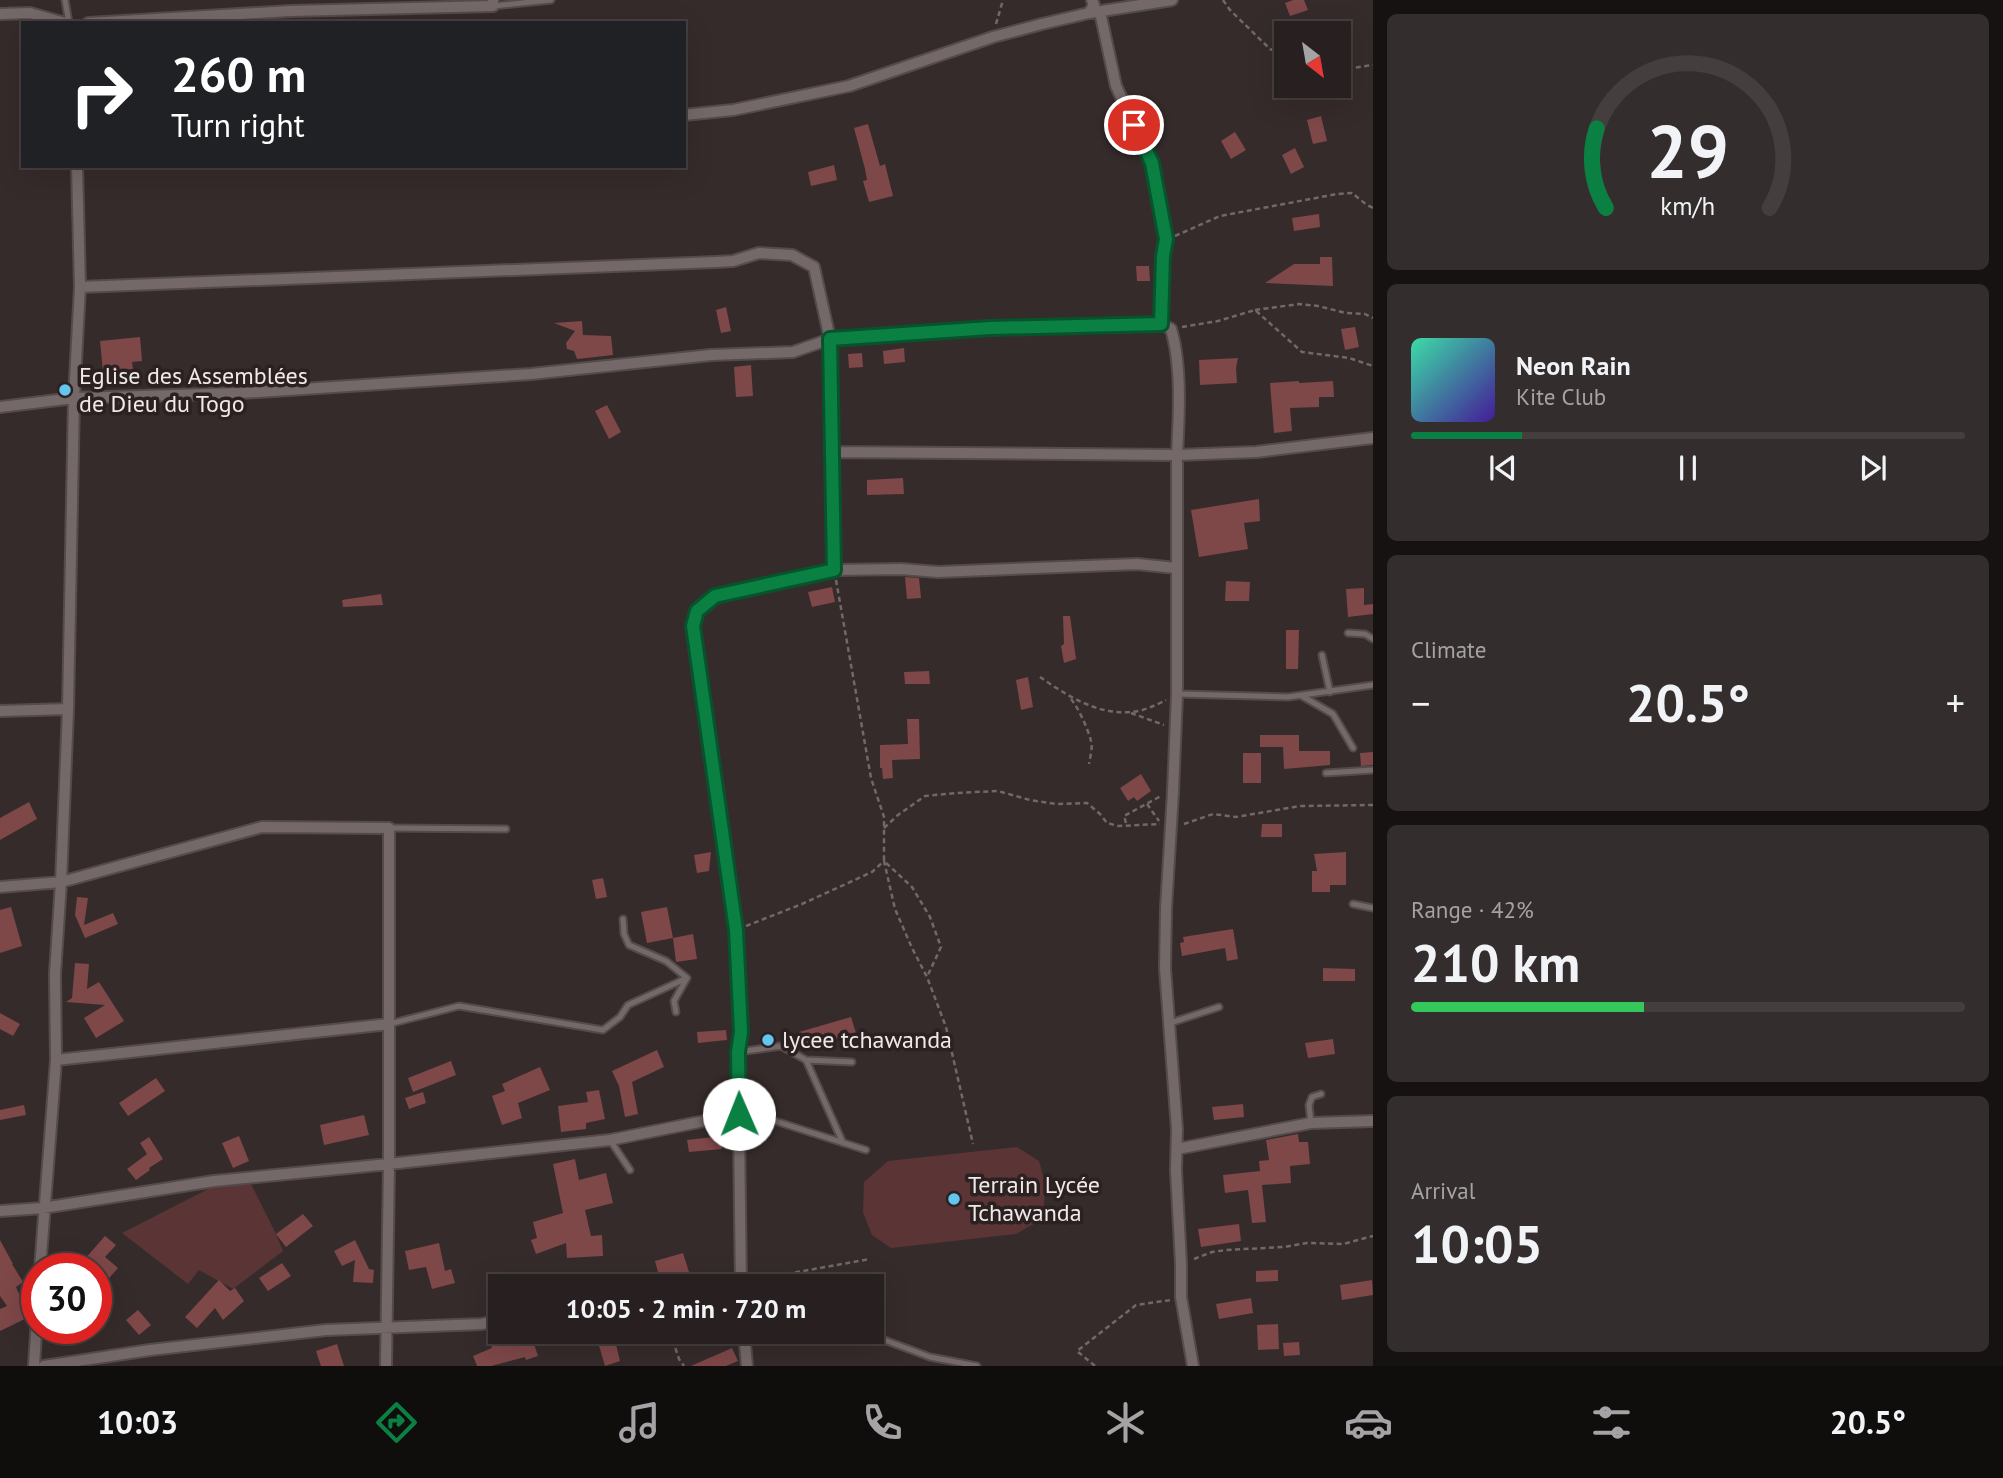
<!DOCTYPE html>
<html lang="en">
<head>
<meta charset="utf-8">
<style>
	body { margin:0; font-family:"PT Sans",sans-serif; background:#342d2d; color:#f1f3f6; height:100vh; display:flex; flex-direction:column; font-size:26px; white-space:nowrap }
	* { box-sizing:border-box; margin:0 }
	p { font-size:23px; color:#a5a3a5 }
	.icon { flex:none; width:38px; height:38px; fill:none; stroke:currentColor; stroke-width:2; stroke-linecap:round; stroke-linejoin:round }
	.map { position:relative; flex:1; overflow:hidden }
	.drawer { display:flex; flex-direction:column; gap:14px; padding:14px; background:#161212; width:630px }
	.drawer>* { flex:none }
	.banner { position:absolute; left:21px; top:21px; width:665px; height:147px; border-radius:0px; box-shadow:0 7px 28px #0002,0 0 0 2px #443e3e; background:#202124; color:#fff; overflow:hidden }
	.needle { width:46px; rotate:149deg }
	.fabs { position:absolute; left:1274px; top:21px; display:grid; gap:14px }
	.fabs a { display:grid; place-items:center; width:77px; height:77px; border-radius:0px; background:#282020; box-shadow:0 7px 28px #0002,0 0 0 2px #443e3e; font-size:35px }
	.speed { position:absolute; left:21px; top:1253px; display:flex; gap:14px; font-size:35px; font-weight:700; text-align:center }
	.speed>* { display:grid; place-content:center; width:91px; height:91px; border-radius:50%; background:#282020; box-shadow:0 7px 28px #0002,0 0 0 2px #443e3e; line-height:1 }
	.speed .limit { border:10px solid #d22; background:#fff; color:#111 }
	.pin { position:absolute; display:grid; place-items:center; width:60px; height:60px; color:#fff; margin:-30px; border:4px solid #fff; border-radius:50%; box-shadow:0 2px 7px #0007 }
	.me { position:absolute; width:77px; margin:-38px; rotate:359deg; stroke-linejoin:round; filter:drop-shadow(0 0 5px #0008) }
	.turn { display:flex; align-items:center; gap:24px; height:147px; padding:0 35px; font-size:32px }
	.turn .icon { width:91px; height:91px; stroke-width:2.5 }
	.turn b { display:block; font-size:49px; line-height:60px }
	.big { font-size:52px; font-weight:700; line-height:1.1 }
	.drawer .widget { flex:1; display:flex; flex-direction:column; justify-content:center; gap:10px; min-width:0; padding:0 24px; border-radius:10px; background:#342d2d }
	.drawer .dial { align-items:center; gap:0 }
	.dial svg { height:182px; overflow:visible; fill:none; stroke:#443e3e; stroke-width:7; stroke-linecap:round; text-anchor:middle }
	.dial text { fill:#f1f3f6; stroke:none }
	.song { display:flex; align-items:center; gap:21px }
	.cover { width:84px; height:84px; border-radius:10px; background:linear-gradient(135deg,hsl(160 70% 55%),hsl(260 70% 35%)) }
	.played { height:7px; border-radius:4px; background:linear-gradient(90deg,#0b8043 20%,#443e3e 20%) }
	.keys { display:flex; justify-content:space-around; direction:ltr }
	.heat { display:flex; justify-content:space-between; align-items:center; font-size:38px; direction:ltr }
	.charge { height:10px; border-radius:5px; background:linear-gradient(90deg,#34c759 42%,#443e3e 0) }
	.trip { position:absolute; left:488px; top:1274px; width:396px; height:70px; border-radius:0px; background:#282020; box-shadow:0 7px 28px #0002,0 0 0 2px #443e3e; font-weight:700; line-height:70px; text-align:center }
	.tab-bar { display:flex; height:112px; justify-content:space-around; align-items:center; background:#100d0d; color:#a5a3a5 }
	.tab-bar .icon { width:49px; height:49px }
	.tab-bar .active { color:#0b8043 }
	.tab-bar b { font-size:32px; color:#f1f3f6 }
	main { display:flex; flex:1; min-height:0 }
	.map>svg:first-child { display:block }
	.green { fill:#5b3435 }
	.building { fill:#7e4748 }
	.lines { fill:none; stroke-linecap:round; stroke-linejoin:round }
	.lane-casing { stroke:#544b4b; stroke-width:9 }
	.street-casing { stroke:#544b4b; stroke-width:14 }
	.path { stroke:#726868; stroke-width:2.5; stroke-dasharray:5 3.5; stroke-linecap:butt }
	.lane { stroke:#756868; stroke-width:5 }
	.street { stroke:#756868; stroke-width:10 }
	.route-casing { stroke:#07532c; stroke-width:18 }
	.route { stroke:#0b8043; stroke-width:12 }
	.poi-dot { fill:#64c5ee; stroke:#2c2121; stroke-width:2.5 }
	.labels { text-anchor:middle; stroke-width:7; stroke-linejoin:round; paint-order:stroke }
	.poi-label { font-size:24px; fill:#f1e9e9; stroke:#2c2121; text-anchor:start }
</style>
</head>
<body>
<main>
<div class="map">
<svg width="1373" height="1366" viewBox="0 0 1373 1366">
	<rect width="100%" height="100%" fill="#362b2b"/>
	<path class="green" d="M1017 1147 1039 1161 1046 1186 1042 1219 1016 1234 891 1248 872 1235 863 1212 864 1182 888 1161Z
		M251 1184 276 1234 283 1251 233 1289 199 1270 188 1284 122 1233 212 1187Z"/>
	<path class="building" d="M1293 0H1304L1308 10 1290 16 1285 3Z
		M1321 116 1327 141 1313 144 1307 120Z
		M868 124 880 166 885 164 893 196 869 202 863 181 867 180 865 169 854 128Z
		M1235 132 1246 150 1231 159 1221 141Z
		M1295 148 1304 167 1291 174 1282 155Z
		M834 165 837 180 811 186 808 172Z
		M1319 214 1320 227 1294 231 1292 218Z
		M1320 257H1332L1333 286 1265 283 1294 264H1320Z
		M1136 266H1149L1150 281H1137Z
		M726 307 731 331 721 333 716 310Z
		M582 321 583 335 611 336 613 355 577 359 574 351 567 349 566 343 575 331 554 323Z
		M1355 327 1359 347 1345 350 1341 329Z
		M140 337 142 361 132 362 133 369 103 372 100 341Z
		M904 348 905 362 884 364 883 351Z
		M862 353 863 367 849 368 848 354Z
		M1238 358 1236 368 1237 383 1200 385 1199 360Z
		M751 365 753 396 736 397 734 367Z
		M1299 381V383L1333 381 1334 397H1319V407L1290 408 1292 431 1274 433 1270 383Z
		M607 405 621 432 609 439 595 411Z
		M903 478 904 494 867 495V480Z
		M1259 499 1260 521 1244 523 1248 549 1199 557 1191 510Z
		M905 577 919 578 921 598 907 599Z
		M1226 581 1250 582 1249 601H1225Z
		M832 587 835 602 812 607 808 592Z
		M1364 588V605L1373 604V614L1348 617 1346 589Z
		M381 594 383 605 343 607 342 600Z
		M1063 616H1070L1076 659 1064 663 1061 646 1064 644Z
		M1286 630H1299L1298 669H1286Z
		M929 671 930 684H905L904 672Z
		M1028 677 1033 707 1021 710 1016 680Z
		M907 719H919L920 759 892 760 893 778 883 779 882 768H880V745L908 744Z
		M1260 735H1299V751H1330V765L1284 769 1283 747H1260Z
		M1373 752V765L1361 766 1360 753Z
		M1243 753H1261V783H1243Z
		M1141 774 1151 791 1137 801 1134 797 1128 801 1120 788Z
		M29 802 37 819 0 840V818Z
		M1262 824H1282V837H1261Z
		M711 852 709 871 697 873 694 855Z
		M1346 852V885H1330V892H1312V871H1317L1314 854Z
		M603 878 607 897 596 899 592 880Z
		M77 897 88 898 84 925 113 913 118 924 85 938 75 915Z
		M11 907 22 946 0 953V910Z
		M667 907 673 938 647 943 641 912Z
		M1233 929 1238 959 1227 961 1225 948 1182 956 1180 943 1184 942 1183 937Z
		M693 934 697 959 676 962 673 938Z
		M75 963 89 964 87 989 99 982 124 1021 96 1038 84 1018 105 1005 66 1002 72 998Z
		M1323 968 1355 969V981H1323Z
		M0 1013 20 1024 13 1036 0 1029Z
		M851 1017 856 1033 804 1048 799 1032Z
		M726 1030 727 1040 698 1043 697 1032Z
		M1333 1039 1335 1054 1308 1058 1305 1043Z
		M657 1050 664 1067 632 1082 638 1114 625 1117 619 1086 612 1071Z
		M451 1061 456 1075 413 1092 408 1078Z
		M540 1067 550 1090 518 1103 522 1118 502 1125 492 1096 505 1091 502 1084Z
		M156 1078 165 1091 128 1116 119 1103Z
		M599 1090 605 1119 586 1123V1129L561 1132 558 1106 588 1102 586 1092Z
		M423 1092 426 1103 409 1109 405 1098Z
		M1243 1104 1244 1117 1214 1120 1212 1107Z
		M24 1105 26 1115 0 1120V1110Z
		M364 1115 369 1135 324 1145 320 1125Z
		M1298 1134 1299 1142H1308L1310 1164 1290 1166 1291 1183 1262 1185 1266 1222 1252 1223 1248 1190 1225 1193 1223 1175 1260 1171 1259 1161 1269 1160 1266 1140Z
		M239 1136 249 1161 233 1168 222 1143Z
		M721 1136 722 1149 689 1152 687 1140Z
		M149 1137 163 1159 149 1168 150 1170 136 1180 127 1169 147 1154 140 1143Z
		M575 1159 579 1180 606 1173 613 1203 585 1210 591 1236 602 1235 603 1256 567 1258 566 1243 536 1254 531 1240 537 1238 533 1222 563 1213 553 1164Z
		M303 1214 313 1226 286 1247 276 1234Z
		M1239 1224 1241 1241 1201 1247 1198 1229Z
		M105 1236 116 1245 105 1257 118 1268 96 1293V1269H76Z
		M0 1240 13 1264H12L23 1282 16 1287 29 1317 0 1331V1309L7 1306 0 1296Z
		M355 1240 369 1269 374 1270 373 1283 353 1282 355 1260 342 1266 334 1251Z
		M439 1243 445 1271 451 1269 455 1283 432 1289 426 1267 409 1270 405 1251Z
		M683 1253 690 1275 661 1283 655 1261Z
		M282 1263 291 1276 268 1291 259 1278Z
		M1278 1270V1281L1256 1282V1271Z
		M219 1280 230 1291 235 1288 244 1301 223 1320 215 1308 197 1328 185 1317Z
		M1372 1280 1373 1295 1342 1300 1340 1285Z
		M1251 1298 1253 1313 1219 1319 1216 1304Z
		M138 1310 151 1325 139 1335 126 1320Z
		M1278 1324 1279 1349 1258 1350 1257 1325Z
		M530 1332 538 1356 526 1360 525 1357 491 1366H477L473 1356 492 1348 489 1337 500 1334 501 1341Z
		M595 1332H613L620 1361 605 1366Z
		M1299 1342 1300 1355 1284 1356 1283 1343Z
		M337 1344 344 1366H321L316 1351Z
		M732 1348 738 1361 726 1366H691Z"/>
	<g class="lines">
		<g class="lane-casing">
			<path id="lane" d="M65 0 69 23
				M493 6 551 0
				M1348 633 1365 634 1373 639
				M1322 655 1330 692
				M1178 694 1288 697 1373 685
				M1302 696 1333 714 1353 748
				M1326 773 1373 770
				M390 828 506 829
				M1353 904 1373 908
				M676 1012 674 1001 687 978
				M1170 1023 1219 1007
				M389 1024 459 1006 603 1030 620 1017 628 1005 687 978 666 961 629 945 624 934 623 919
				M738 1052 781 1046 806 1060 852 1062
				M806 1060 843 1143
				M739 1114H753L866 1150
				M1311 1123 1309 1105 1312 1097 1321 1094
				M610 1140 630 1170
				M863 1332 930 1357 977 1366"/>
		</g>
		<g class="street-casing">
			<path id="street" d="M1100 12 1116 86 1152 163 1166 239 1163 256 1161 324
				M1089 13 1094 5 1092 0
				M0 14 30 13 65 23
				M88 23 290 11 493 6V0
				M684 115 733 110 849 86 993 37 1042 24 1089 13 1172 0
				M80 287 716 262 733 261 759 253 792 255 814 267 830 339 834 570 715 596 697 611 693 626 736 930 741 1032 738 1052 741 1286
				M0 407 74 398 241 393 531 374 711 355 793 352 833 338 990 328 1161 324 1171 329C1182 366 1179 416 1177 455L1256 452 1373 438
				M834 452 1177 455V694L1173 792 1166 908 1165 968 1177 1129 1176 1170 1181 1264V1297L1193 1366
				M834 570 901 569 938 572 1137 564 1176 568
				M0 711 68 709
				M0 887 61 882 262 827 389 828V1164L386 1366
				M56 1060 389 1024
				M1177 1149 1311 1123 1373 1121
				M0 1211 43 1208 214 1181 389 1164 610 1140 739 1114
				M40 1269 56 1060 55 974 61 882 68 709 74 398 80 287 77 166
				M744 1332 747 1366
				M34 1366 37 1319
				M44 1366 150 1350 326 1330 482 1324 500 1320"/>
		</g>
		<path class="path" d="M1223 0 1230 10 1270 49 1286 56
			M996 24 1003 0
			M1339 70 1373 65
			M1175 236 1220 216 1337 194 1352 193 1367 205 1373 208
			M1255 310 1299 304 1318 306 1346 313 1365 314 1373 318
			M1182 327 1218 321 1255 310 1302 352 1349 358 1373 366
			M836 580 871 778 884 817V861L912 887 930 917 941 947 927 977
			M1040 677C1066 695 1097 715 1130 712 1142 712 1156 705 1166 700
			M1071 699C1079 709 1088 729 1091 741 1093 748 1090 757 1089 764
			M1131 713 1164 725
			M1147 804 1159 821
			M1126 823 1124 816 1161 796
			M1184 824 1213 814 1236 817 1300 806 1373 805
			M884 828 898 815 925 796 956 793 998 791 1030 800 1056 804 1087 803 1100 814 1107 823 1118 826 1160 824
			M746 926 802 904 872 872 884 861 895 909 912 948 927 977 946 1027 973 1144
			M1194 1259 1212 1252 1226 1250 1284 1247 1307 1243 1343 1244 1373 1236
			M754 1283 775 1276 870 1259
			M670 1332 679 1359 684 1366
			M1095 1366 1077 1351 1136 1305 1171 1300"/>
		<use href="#lane" class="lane"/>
		<use href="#street" class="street"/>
	</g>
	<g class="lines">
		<g class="route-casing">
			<path id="route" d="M739 1114 738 1052 741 1032 736 930 693 626 697 611 715 596 834 570 830 339 990 328 1161 324 1163 256 1166 239 1152 163 1134 125"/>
		</g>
		<use href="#route" class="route"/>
	</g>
	<g class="poi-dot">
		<circle cx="65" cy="390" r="7"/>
		<circle cx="768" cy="1040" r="7"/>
		<circle cx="954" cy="1199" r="7"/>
	</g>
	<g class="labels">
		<g class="poi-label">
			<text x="79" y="384">Eglise des Assemblées<tspan x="79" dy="28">de Dieu du Togo</tspan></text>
			<text x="782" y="1048">lycee tchawanda</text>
			<text x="968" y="1193">Terrain Lycée<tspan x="968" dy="28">Tchawanda</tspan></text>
		</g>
	</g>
</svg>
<div class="fabs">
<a><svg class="needle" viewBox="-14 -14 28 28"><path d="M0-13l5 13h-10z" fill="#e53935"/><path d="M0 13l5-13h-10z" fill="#a5a3a5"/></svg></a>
</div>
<div class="speed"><div class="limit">30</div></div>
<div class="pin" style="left:1134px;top:125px;background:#d93025"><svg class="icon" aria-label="arrive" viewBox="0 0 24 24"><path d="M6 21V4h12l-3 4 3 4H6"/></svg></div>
<svg class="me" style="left:739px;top:1114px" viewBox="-20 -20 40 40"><circle r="19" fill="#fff"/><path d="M0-13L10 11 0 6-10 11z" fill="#0b8043"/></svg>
<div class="trip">10:05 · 2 min · 720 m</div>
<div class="banner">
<div class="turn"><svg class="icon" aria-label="right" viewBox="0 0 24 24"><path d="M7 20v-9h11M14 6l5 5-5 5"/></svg><div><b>260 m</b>Turn right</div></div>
</div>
</div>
<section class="drawer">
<div class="widget dial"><svg viewBox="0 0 100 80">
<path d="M14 69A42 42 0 1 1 86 69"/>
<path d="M14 69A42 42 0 0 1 10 34" stroke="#0b8043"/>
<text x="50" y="56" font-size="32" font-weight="700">29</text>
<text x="50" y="72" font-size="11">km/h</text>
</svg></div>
<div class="widget">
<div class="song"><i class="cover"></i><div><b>Neon Rain</b><p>Kite Club</p></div></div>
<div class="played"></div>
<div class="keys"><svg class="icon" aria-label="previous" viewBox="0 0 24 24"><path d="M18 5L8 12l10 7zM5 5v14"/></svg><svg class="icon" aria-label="pause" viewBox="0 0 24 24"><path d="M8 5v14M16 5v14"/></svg><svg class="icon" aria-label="next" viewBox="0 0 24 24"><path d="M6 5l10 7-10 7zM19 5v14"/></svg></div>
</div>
<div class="widget"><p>Climate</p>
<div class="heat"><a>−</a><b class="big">20.5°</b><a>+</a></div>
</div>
<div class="widget"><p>Range · 42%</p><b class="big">210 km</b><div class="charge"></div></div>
<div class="widget"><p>Arrival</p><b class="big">10:05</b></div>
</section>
</main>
<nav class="tab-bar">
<b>10:03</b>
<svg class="icon active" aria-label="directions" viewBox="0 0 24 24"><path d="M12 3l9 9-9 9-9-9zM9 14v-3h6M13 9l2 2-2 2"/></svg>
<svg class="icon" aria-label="music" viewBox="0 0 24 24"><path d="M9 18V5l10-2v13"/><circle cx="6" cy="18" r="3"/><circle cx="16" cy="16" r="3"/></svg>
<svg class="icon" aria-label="phone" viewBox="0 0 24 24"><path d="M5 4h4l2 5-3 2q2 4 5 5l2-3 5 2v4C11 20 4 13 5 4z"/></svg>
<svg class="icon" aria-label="climate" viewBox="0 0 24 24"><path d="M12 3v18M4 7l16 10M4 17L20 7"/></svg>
<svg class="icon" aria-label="car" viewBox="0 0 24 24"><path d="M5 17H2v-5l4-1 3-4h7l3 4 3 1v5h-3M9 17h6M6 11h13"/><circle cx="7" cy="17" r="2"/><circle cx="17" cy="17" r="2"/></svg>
<svg class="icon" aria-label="filters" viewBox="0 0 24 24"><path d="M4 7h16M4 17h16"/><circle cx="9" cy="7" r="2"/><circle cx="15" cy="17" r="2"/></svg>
<b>20.5°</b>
</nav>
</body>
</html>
